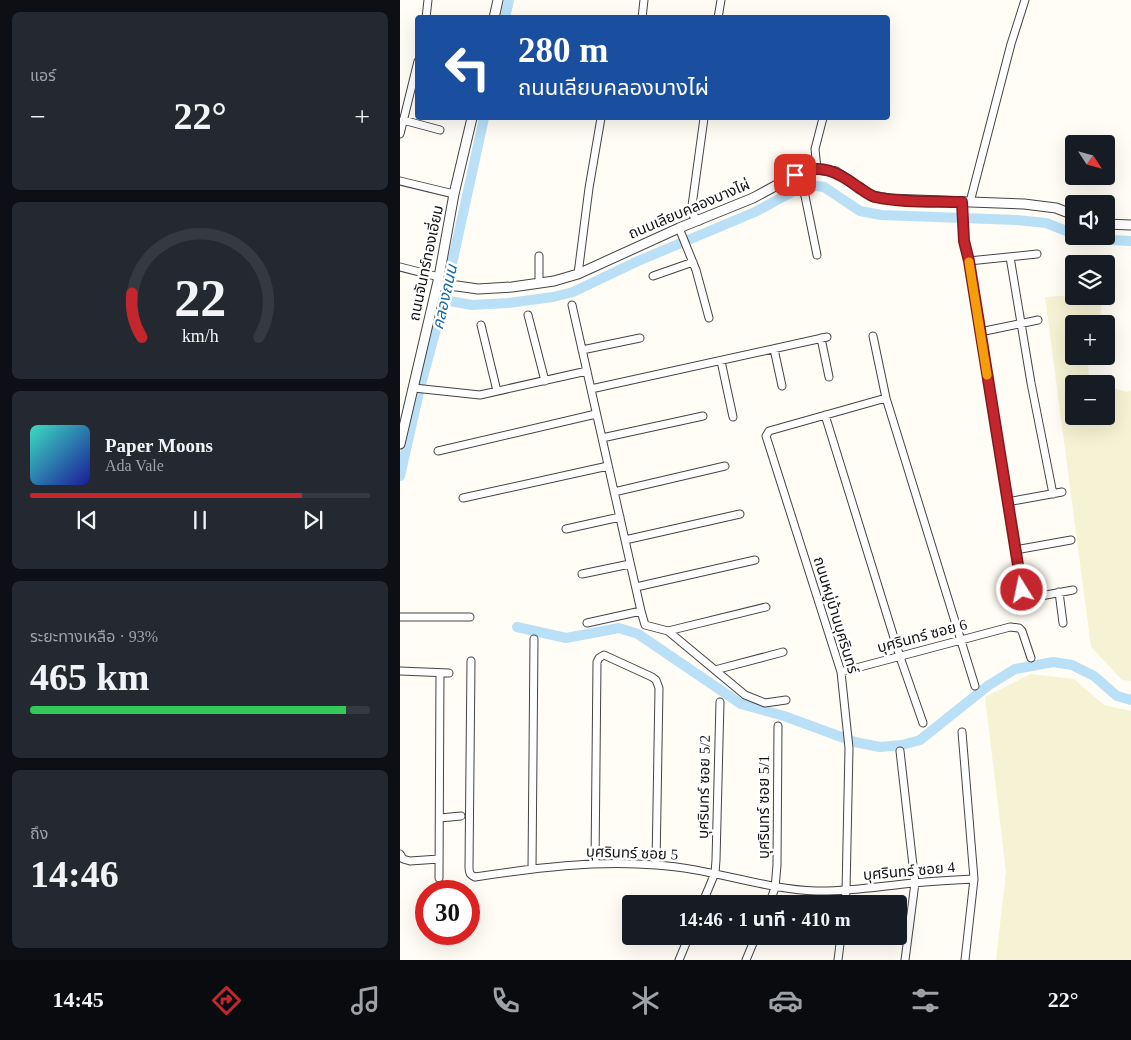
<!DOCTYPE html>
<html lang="th">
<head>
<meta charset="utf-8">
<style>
	body { margin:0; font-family:"Times New Roman","Noto Sans Thai",serif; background:#242831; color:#f1f3f6; height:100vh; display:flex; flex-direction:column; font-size:19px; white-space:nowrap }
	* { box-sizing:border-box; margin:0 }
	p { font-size:16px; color:#9ea1a6 }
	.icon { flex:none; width:28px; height:28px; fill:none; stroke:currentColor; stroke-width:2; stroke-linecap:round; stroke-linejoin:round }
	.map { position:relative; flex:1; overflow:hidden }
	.side { display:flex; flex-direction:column; gap:12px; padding:12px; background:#0d0f14; width:400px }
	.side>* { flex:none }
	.hud { position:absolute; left:15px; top:15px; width:475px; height:105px; border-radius:5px; box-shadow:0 5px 20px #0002; background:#1a4fa0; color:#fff; overflow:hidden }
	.needle { width:32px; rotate:126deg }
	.buttons { position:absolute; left:665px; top:135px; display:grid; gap:10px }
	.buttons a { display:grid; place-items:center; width:50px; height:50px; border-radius:5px; background:#171b24; box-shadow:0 5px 20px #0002; font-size:25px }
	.speed { position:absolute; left:15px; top:880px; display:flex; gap:10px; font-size:25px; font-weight:700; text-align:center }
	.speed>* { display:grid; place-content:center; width:65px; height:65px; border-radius:50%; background:#171b24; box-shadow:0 5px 20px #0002; line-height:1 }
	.speed .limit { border:8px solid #d22; background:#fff; color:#111 }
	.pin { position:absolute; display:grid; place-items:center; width:42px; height:42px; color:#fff; margin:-21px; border-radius:10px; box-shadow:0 2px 8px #0006 }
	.me { position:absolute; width:55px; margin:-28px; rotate:350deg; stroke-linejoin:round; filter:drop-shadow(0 0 4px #0008) }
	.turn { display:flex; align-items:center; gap:18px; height:105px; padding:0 20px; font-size:22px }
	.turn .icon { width:65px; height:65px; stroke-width:2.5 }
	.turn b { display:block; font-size:35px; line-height:42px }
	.big { font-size:38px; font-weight:700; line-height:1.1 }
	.side .card { flex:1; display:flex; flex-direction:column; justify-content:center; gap:8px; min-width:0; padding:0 18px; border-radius:8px; background:#242831 }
	.side .dial { align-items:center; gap:0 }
	.dial svg { height:130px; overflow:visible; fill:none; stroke:#363941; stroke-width:7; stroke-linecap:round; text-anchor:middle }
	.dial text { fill:#f1f3f6; stroke:none }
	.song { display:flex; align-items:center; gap:15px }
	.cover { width:60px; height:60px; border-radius:8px; background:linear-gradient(135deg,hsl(170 70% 55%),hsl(240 70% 35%)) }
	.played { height:5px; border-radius:2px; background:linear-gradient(90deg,#c4262e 80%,#363941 80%) }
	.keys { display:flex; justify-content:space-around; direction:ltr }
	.heat { display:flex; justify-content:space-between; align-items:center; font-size:28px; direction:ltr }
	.charge { height:8px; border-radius:4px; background:linear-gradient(90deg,#34c759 93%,#363941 0) }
	.trip { position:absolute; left:222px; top:895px; width:285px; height:50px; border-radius:5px; background:#171b24; box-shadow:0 5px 20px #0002; font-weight:700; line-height:50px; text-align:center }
	.tabs { display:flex; height:80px; justify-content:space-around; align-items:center; background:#090b0e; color:#9ea1a6 }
	.tabs .icon { width:35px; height:35px }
	.tabs .current { color:#c4262e }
	.tabs b { font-size:22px; color:#f1f3f6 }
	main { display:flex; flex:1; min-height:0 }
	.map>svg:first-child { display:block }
	.farmland { fill:#f6f3d4 }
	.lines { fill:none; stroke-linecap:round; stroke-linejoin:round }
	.canal { stroke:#b9e0f7; stroke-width:10 }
	.minor-casing { stroke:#444; stroke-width:9 }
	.tertiary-casing { stroke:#444; stroke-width:11 }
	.minor { stroke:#fff; stroke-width:7 }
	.tertiary { stroke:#fff; stroke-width:9 }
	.route-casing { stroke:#7f191e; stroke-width:12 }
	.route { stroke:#c4262e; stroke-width:9 }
	.slow { stroke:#f59e0b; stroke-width:9 }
	.labels { text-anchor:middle; stroke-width:5; stroke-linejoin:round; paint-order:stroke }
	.street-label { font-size:15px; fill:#111; stroke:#fff }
	.water-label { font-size:16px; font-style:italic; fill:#1768a6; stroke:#fff }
</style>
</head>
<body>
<main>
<section class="side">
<div class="card"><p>แอร์</p>
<div class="heat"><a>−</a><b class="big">22°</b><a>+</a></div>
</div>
<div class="card dial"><svg viewBox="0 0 100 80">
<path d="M14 69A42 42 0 1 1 86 69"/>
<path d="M14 69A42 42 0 0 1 8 42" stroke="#c4262e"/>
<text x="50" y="56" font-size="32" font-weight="700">22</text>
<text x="50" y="72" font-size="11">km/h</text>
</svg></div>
<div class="card">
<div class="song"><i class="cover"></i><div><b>Paper Moons</b><p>Ada Vale</p></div></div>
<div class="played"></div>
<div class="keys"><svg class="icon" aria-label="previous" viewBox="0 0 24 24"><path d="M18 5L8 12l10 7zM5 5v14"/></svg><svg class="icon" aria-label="pause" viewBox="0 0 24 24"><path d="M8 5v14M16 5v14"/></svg><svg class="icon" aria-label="next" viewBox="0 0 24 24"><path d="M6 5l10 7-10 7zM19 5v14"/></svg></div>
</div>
<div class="card"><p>ระยะทางเหลือ · 93%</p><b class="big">465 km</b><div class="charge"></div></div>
<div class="card"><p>ถึง</p><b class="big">14:46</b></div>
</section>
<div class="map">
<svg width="731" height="960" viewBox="0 0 731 960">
	<rect width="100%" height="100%" fill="#fffdf5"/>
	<path class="farmland" d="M674 295 702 296 700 324H674V356H688L689 382 697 384H674V416H706V386L727 392 731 390V681L722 680 691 647 645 297Z
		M631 674 674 679 704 705 731 711V960H596L606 872 585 697Z"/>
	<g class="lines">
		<path class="canal" d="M105 18 109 0
			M680 236 690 239 731 241
			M44 300 72 305 108 303 153 297 173 292 238 261 355 212 401 187 411 185 424 187 460 211 481 215 617 220 646 223 674 234
			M0 476 20 388 44 300 84 118
			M117 627 166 638 219 628 238 634 341 704 384 716 455 742 480 747 502 745 520 740 589 685 615 669 653 662 672 665 694 676 717 696 731 700"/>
		<g class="minor-casing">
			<path id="minor" d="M26 18 28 0
				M242 18 244 0
				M318 18 321 0
				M3 120 40 130
				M0 134 18 61
				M417 169 415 149 423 118
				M395 175 405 196 417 255
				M0 181 54 194
				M562 202 564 241 569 261 622 591 626 597 630 598 673 590
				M570 202 611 44 625 0
				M299 221 291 213 304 118
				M279 228 296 270 309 318
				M139 256V283
				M610 257 631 383 653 494
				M569 261 637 254
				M0 267 39 277
				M178 274 189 188 201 118
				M253 276 293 262
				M172 305 241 611 187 623
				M128 315 145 381
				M81 325 97 391
				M580 332 638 320
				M473 336 486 398 575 686
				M421 338 429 377
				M374 349 382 386
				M182 350 240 338
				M321 361 333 417
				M14 388 80 395 187 371
				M191 389 427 337
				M425 415 500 657 523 723
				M202 438 303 416
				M38 451 196 414
				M214 492 325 466
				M63 498 208 466
				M607 502 662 492
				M166 529 220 517
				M225 540 340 514
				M615 550 671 540
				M182 574 230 564
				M236 587 355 560
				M659 592 663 623
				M241 611 245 625 268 631 345 695 365 703 386 700
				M0 617H70
				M268 631 366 607
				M71 661 69 867C69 873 70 875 75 877 135 868 195 860 256 865 310 868 362 889 416 891 449 892 481 886 514 883 534 881 554 880 574 879
				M315 670 383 652
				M0 671 49 673
				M441 672 610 627 619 628 622 631 631 658
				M562 732 574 879 565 960
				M500 751 515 883 505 960
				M40 818 61 816
				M0 854 3 859 10 861 39 859
				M195 864 197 662 199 658 204 655 252 677 256 680 259 688 256 865
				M132 868 134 639
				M39 878 40 673
				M302 904 315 873 316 860 320 702
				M369 904 375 888 377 865 378 726
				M445 904 446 891 449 748 441 672 366 436 369 431 486 398
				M279 960 289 936
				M346 960 356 936
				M438 960 441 936"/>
		</g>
		<g class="tertiary-casing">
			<path id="tertiary" d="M94 18 98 0
				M706 224 731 225
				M37 286H57L78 289 112 287 154 281 178 274 279 228 353 198 401 172 417 169 436 172 472 196 489 199 624 204 656 208 674 215
				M0 444 39 277 54 194 72 118"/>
		</g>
		<use href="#minor" class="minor"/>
		<use href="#tertiary" class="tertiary"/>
	</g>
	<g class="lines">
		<g class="route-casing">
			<path id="route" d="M395 175C420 162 438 172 458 187 463 190 469 195 475 197 503 203 534 201 562 202L564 241 569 261 622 590"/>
		</g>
		<use href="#route" class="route"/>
		<path class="slow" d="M569 262 587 375"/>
	</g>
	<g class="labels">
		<g class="street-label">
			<text transform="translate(289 209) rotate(-23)" y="5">ถนนเลียบคลองบางไผ่</text>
			<text transform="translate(26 263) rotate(-78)" y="5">ถนนจันทร์ทองเอี่ยม</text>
			<text transform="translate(436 615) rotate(73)" y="5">ถนนหมู่บ้านบุศรินทร์</text>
			<text transform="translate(522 636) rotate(-15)" y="5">บุศรินทร์ ซอย 6</text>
			<text transform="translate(304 787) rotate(-89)" y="5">บุศรินทร์ ซอย 5/2</text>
			<text transform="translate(364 807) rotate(-90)" y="5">บุศรินทร์ ซอย 5/1</text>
			<text transform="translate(232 853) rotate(2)" y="5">บุศรินทร์ ซอย 5</text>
			<text transform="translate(509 871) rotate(-5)" y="5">บุศรินทร์ ซอย 4</text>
		</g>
		<g class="water-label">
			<text transform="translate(44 297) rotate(-77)" y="6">คลองถนน</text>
		</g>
	</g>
</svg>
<div class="buttons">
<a><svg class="needle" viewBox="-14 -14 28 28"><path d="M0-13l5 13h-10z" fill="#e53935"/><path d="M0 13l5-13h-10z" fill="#9ea1a6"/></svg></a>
<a><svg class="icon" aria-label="sound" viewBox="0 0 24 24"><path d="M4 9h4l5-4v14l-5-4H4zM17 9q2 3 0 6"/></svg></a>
<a><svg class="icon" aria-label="layers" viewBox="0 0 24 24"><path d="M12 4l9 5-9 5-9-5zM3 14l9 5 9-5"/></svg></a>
<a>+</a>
<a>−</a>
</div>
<div class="speed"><div class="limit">30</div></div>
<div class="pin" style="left:395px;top:175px;background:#d93025"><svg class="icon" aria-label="arrive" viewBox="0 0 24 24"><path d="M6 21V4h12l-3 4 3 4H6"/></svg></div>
<svg class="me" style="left:622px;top:590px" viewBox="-20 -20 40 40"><circle r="17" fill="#c4262e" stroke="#fff" stroke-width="3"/><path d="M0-11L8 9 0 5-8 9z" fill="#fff"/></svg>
<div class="trip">14:46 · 1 นาที · 410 m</div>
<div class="hud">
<div class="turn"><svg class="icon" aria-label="left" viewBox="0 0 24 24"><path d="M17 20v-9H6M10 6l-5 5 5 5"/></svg><div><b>280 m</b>ถนนเลียบคลองบางไผ่</div></div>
</div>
</div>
</main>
<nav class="tabs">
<b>14:45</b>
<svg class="icon current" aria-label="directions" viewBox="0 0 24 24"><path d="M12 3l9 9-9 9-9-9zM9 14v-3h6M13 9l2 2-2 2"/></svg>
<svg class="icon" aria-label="music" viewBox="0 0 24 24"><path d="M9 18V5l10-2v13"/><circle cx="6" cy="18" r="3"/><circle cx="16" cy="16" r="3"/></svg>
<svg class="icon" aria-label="phone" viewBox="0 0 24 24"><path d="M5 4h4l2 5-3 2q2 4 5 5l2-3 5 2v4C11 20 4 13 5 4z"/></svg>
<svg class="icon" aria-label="climate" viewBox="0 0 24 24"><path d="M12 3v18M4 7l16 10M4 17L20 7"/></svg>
<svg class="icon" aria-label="car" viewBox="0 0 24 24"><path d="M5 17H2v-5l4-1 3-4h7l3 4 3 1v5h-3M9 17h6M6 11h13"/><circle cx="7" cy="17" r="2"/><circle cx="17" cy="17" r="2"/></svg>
<svg class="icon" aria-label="filters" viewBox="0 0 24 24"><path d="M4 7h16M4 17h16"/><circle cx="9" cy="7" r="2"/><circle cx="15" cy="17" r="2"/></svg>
<b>22°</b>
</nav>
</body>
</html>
